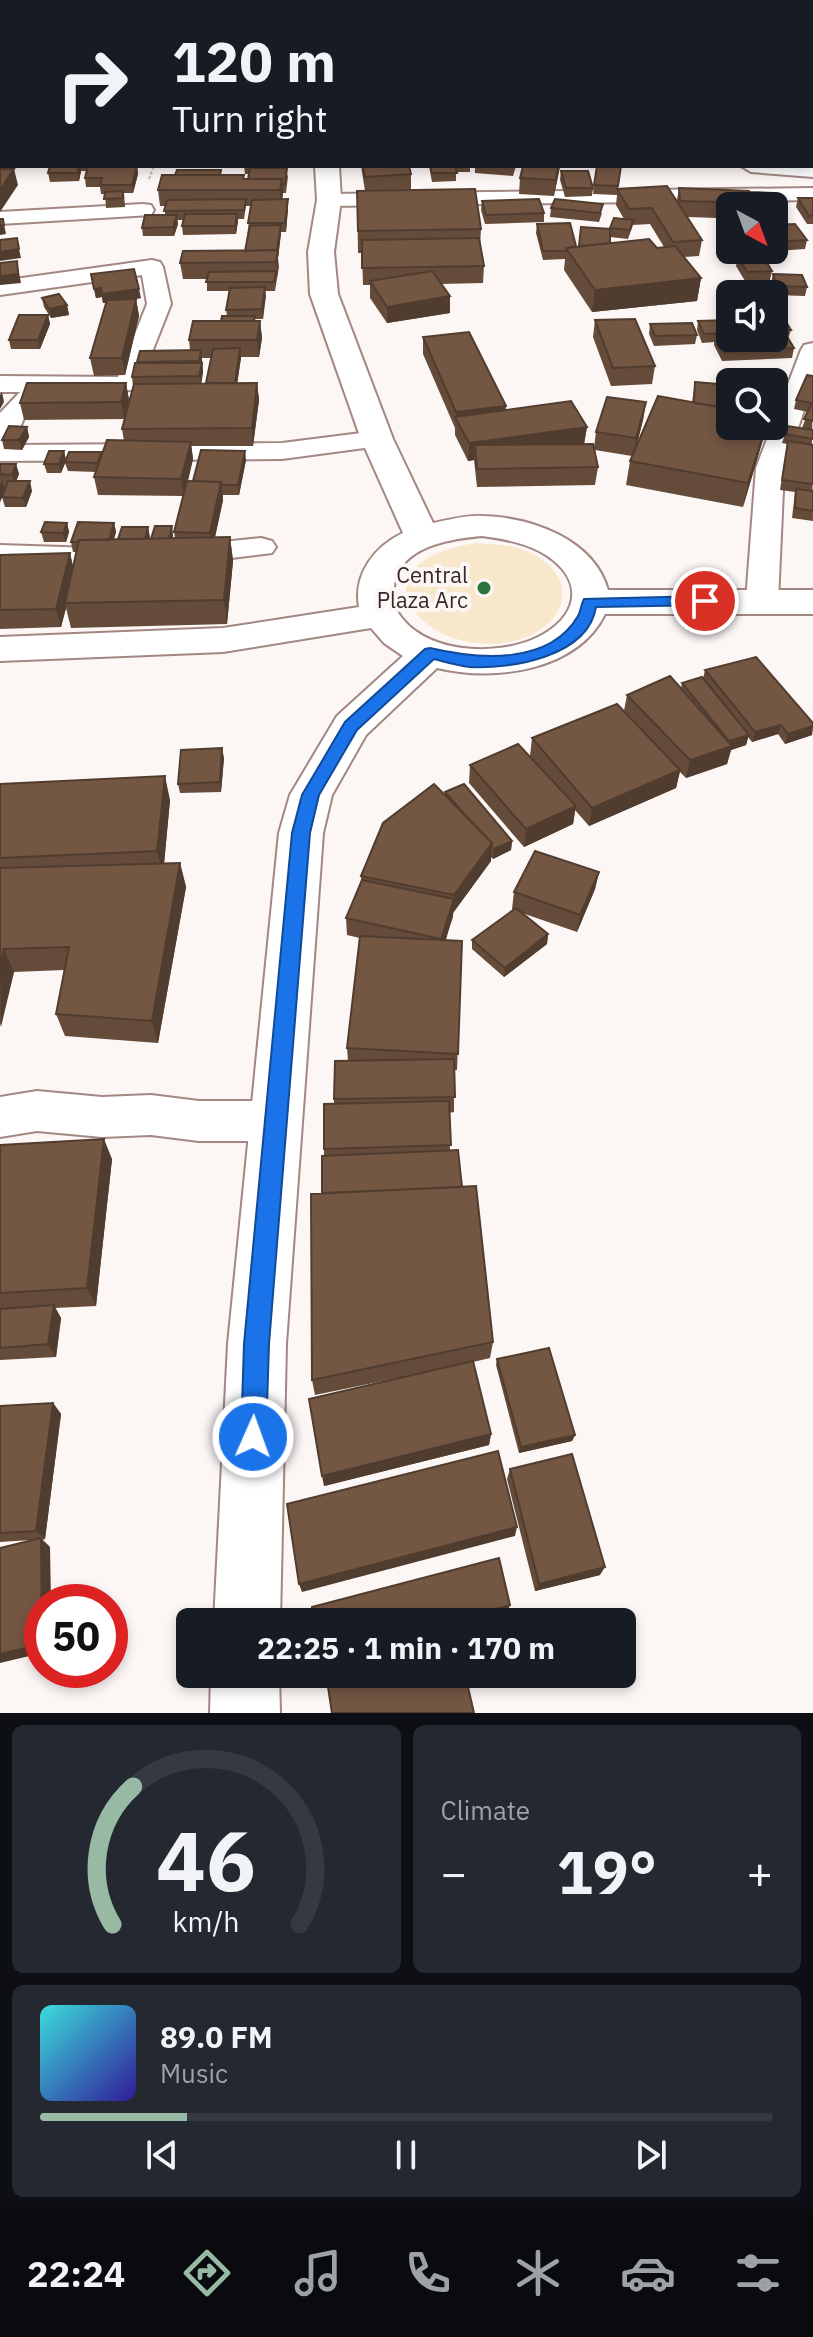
<!DOCTYPE html>
<html lang="en">
<head>
<meta charset="utf-8">
<style>
	body { margin:0; font-family:"IBM Plex Sans",sans-serif; background:#242831; color:#f1f3f6; height:100vh; display:flex; flex-direction:column; font-size:30px; white-space:nowrap }
	* { box-sizing:border-box; margin:0 }
	p { font-size:26px; color:#9ea1a6 }
	.icon { flex:none; width:44px; height:44px; fill:none; stroke:currentColor; stroke-width:2; stroke-linecap:round; stroke-linejoin:round }
	.map { position:relative; height:1713px; overflow:hidden }
	.details { display:flex; flex-direction:column; gap:12px; padding:12px; background:#0d0f14; flex:1 }
	.details>* { flex:none }
	.top-card { position:absolute; left:0px; top:0px; width:814px; height:168px; box-shadow:0 4px 12px #0003; background:#171b24; color:#f1f3f6; overflow:hidden }
	.needle { width:52px; rotate:139deg }
	.fabs { position:absolute; left:716px; top:192px; display:grid; gap:16px }
	.fabs a { display:grid; place-items:center; width:72px; height:72px; border-radius:12px; background:#171b24; box-shadow:0 4px 12px #0003; font-size:40px }
	.speed { position:absolute; left:24px; top:1584px; display:flex; gap:16px; font-size:40px; font-weight:700; text-align:center }
	.speed>* { display:grid; place-content:center; width:104px; height:104px; border-radius:50%; background:#171b24; box-shadow:0 4px 12px #0003; line-height:1 }
	.speed .limit { border:12px solid #d22; background:#fff; color:#111 }
	.pin { position:absolute; display:grid; place-items:center; width:68px; height:68px; color:#fff; margin:-34px; border:4px solid #fff; border-radius:50%; box-shadow:0 2px 8px #0007 }
	.me { position:absolute; width:88px; margin:-44px; rotate:2deg; stroke-linejoin:round; filter:drop-shadow(0 0 6px #0008) }
	.turn { display:flex; align-items:center; gap:28px; height:168px; padding:0 40px; font-size:36px }
	.turn .icon { width:104px; height:104px; stroke-width:2.5 }
	.turn b { display:block; font-size:56px; line-height:68px }
	.big { font-size:60px; font-weight:700; line-height:1.1 }
	.details .widget { flex:1; display:flex; flex-direction:column; justify-content:center; gap:12px; min-width:0; padding:0 28px; border-radius:12px; background:#242831 }
	.details .dial { align-items:center; gap:0 }
	.dial svg { height:208px; overflow:visible; fill:none; stroke:#363941; stroke-width:7; stroke-linecap:round; text-anchor:middle }
	.dial text { fill:#f1f3f6; stroke:none }
	.song { display:flex; align-items:center; gap:24px }
	.cover { width:96px; height:96px; border-radius:12px; background:linear-gradient(135deg,hsl(180 70% 55%),hsl(250 70% 35%)) }
	.played { height:8px; border-radius:4px; background:linear-gradient(90deg,#98b9a4 20%,#363941 20%) }
	.keys { display:flex; justify-content:space-around; direction:ltr }
	.heat { display:flex; justify-content:space-between; align-items:center; font-size:44px; direction:ltr }
	.details .tiles { flex:1; display:grid; gap:12px; grid-template-columns:1fr 1fr }
	.widget:last-child { grid-column:span 2 }
	.trip { position:absolute; left:176px; top:1608px; width:460px; height:80px; border-radius:12px; background:#171b24; box-shadow:0 4px 12px #0003; font-weight:700; line-height:80px; text-align:center }
	.menu { display:flex; height:128px; justify-content:space-around; align-items:center; background:#090b0e; color:#9ea1a6 }
	.menu .icon { width:56px; height:56px }
	.menu .active { color:#98b9a4 }
	.menu b { font-size:36px; color:#f1f3f6 }
	.map>svg:first-child { display:block }
	.green { fill:#f9e7cb }
	.lines { fill:none; stroke-linecap:round; stroke-linejoin:round }
	.street-casing { stroke:#a28782; stroke-width:4 }
	.secondary-casing { stroke:#a28782; stroke-width:4 }
	.path { stroke:#bfb7b6; stroke-width:2; stroke-dasharray:3 2; stroke-linecap:butt }
	.street { fill:#fff; fill-rule:evenodd }
	.secondary { fill:#fff; fill-rule:evenodd }
	.wall { fill:#644b3a; fill-rule:evenodd }
	.shaded-wall { fill:#513d2f }
	.building { fill:#745743; stroke:#513d2f; stroke-width:2 }
	.route { fill:#1a73e8; stroke:#114b97; stroke-width:2 }
	.poi-dot { fill:#2b733f; stroke:#fcf6f5; stroke-width:3 }
	.labels { text-anchor:middle; stroke-width:8; stroke-linejoin:round; paint-order:stroke }
	.poi-label { font-size:22px; fill:#342927; stroke:#fcf6f5; text-anchor:end }
</style>
</head>
<body>
<div class="map">
<svg width="813" height="1713" viewBox="0 0 813 1713">
	<rect width="100%" height="100%" fill="#fcf6f5"/>
	<path class="green" d="M475 543C499 544 526 546 545 562 575 585 563 619 533 634 441 677 332 567 475 543Z"/>
	<g class="lines">
		<g class="street-casing">
			<path id="street" d="M132 0H148L131 2Z
				M221 0H237V2H221Z
				M485 0H501V2H485Z
				M812 11H813V21H812Z
				M812 92H813V104H812Z
				M0 137H2V149H0Z
				M813 165V177L751 172 741 166Z
				M813 188V200L329 206 318 200 329 194Z
				M143 204 151 205 154 210 151 215 0 224V212Z
				M152 260 160 262 163 267 171 304 137 390 49 392 24 418 13 445 282 443 377 431 387 433 391 439 387 445 282 459 0 461V413L20 392H0V376L118 377 147 304 142 275 0 295V281Z
				M813 343V385L784 468 778 601 773 608 762 611 751 608 746 601 756 468 801 350 804 345Z
				M261 538 272 541 276 547 272 553 183 564 172 562 168 555 172 548 183 546Z
				M0 545 125 549 136 551 140 558 136 565 125 567 0 563Z
				M37 1091 102 1097 151 1095 199 1101H275L291 1107 297 1121 291 1135 275 1141H199L151 1135 102 1137 37 1131 0 1137V1097Z"/>
		</g>
		<g class="secondary-casing">
			<path id="secondary" d="M316 0H334V2H316Z
				M315 166H339L341 200 334 252 338 294 393 439 433 523C449 520 466 515 482 516 531 517 594 539 608 590H813V614H605C577 671 494 682 437 668L366 735 332 795 323 833 286 1344 280 1622H214L228 1344 279 833 290 795 337 716 403 656 384 643 371 628 223 652 0 661V637L223 628 359 607C353 574 375 546 403 533L361 439 310 294 308 252 317 200ZM482 536C504 539 527 543 546 555 587 582 577 619 536 638 496 657 422 654 397 611 393 604 393 594 394 587 399 546 450 539 482 536Z
				M211 1674H279L280 1713H210Z"/>
		</g>
		<path class="path" d="M149 179 154 166"/>
		<use href="#street" class="street"/>
		<use href="#secondary" class="secondary"/>
	</g>
	<path class="wall" d="M62 0H94L93 2H63Z
		M174 0H211L210 2H174Z
		M352 0H464V2H352Z
		M496 0H662L661 2H496Z
		M698 0H757V2H699Z
		M764 0H798V2H765Z
		M0 23H2V46H0Z
		M0 49H2V76H0Z
		M50 166H143H137L138 174 133 193H124L125 207 106 208 105 194H101L100 187H86L85 178 87 171H81L79 181 50 182 48 173Z
		M244 166H282V168L288 176 286 193H283L282 199H288V208L286 232H281L278 258 279 267 275 291H265L263 319H255V321H260L262 338 259 357H241L237 383H257L259 400 253 446H191L193 459 188 481H193L246 460 239 495H223V500L215 537H230L233 561 227 624 71 628 66 608 61 627 0 629V555L70 553 73 567 77 552H73L71 542 114 523 116 532 114 539H118L148 527 149 539H151L172 526 173 538H175L174 532 183 496 98 495 94 477 96 472 68 471 65 463 61 473H47L44 464 64 451 66 460 102 456 124 441 122 429 133 386 132 377 137 362 190 350 189 340 221 321 227 316 226 310 229 291H207V279H183L180 263 245 251 251 206H246L244 219H238L236 234 183 235 182 226 183 220H177L178 224 174 236H143L142 228 165 215V206H160L158 190 222 175H244V179H248L249 174H245ZM202 358H211L206 383H201L203 372Z
		M361 166H409L411 174V190L481 229 480 245 484 266 483 283 441 284 450 296V313L387 323 370 298V285H363L362 253H358L357 191H365Z
		M429 166H470V172H456V181L432 182Z
		M475 166H516L513 176 475 173Z
		M560 166 554 196 519 194 520 178Z
		M597 166H621L618 189 667 186 677 200 679 188 749 191V192L773 193 777 208 775 217 774 206H730V236L719 235 717 218 688 217 702 240 699 256 684 257 701 278 697 301 592 312 564 270 565 259 543 260 536 233 537 224 570 223 576 246H579L581 227 610 229 614 218 624 219 616 205 617 195 593 194ZM650 224 664 247 657 248 649 239 610 243V237L628 239 633 225Z
		M561 171 593 188 592 196 565 197 560 180Z
		M798 198H813V224H807L796 207Z
		M482 201 544 213V222L485 224 481 210Z
		M551 208 602 213 599 222 550 217Z
		M774 225 807 240 805 249 763 252 761 250H774Z
		M733 250H752L751 254 734 253Z
		M738 257 772 271 770 280 745 281 736 266Z
		M91 274 141 298 136 299 139 316 125 375 94 376 90 358 106 303H103L102 297 96 298Z
		M773 274 807 287 805 296 775 295 771 283Z
		M42 298 67 305 69 315 51 318 44 307Z
		M48 315 50 324 40 349H11L9 340Z
		M774 317 791 330 788 339 794 348 792 358 722 361 714 345V342L702 343 697 330 698 321 730 320V338H774Z
		M595 320 655 366 652 384 611 386 593 337Z
		M650 324 697 335 695 344 654 346 649 334Z
		M423 337 506 410 587 427 584 444 594 447 596 432 646 402 643 420 636 447 692 402 695 382 730 426H767L743 507 626 485 630 461 632 456 595 450 598 467 595 485 477 487 474 460 468 461 455 435V428L423 354Z
		M813 376 812 445 813 521 792 518 795 492 780 490 787 444 782 443 785 434 802 428 808 412 794 409 796 400Z
		M126 383 129 400 124 419 24 420 20 403Z
		M27 427 29 437 22 450 4 449 2 440Z
		M0 464H16L19 474 16 481 32 491 26 507H5L2 497 5 491 0 502Z
		M67 523 69 532 66 542H44L41 532Z
		M705 670 813 723 812 735 785 744 778 734 752 742 748 737 746 745 731 750 727 764 686 778 680 772 676 788 589 826 575 810 573 824 524 847 469 783 470 765 530 756 532 738 624 711 627 695 681 688 682 683 703 679Z
		M224 758 221 792 180 793 178 784Z
		M0 784 170 800 164 864 180 863 186 887 158 1043 65 1036 56 1014 64 970 14 972 0 1027Z
		M445 792 512 841 511 850 493 859 491 857V861L453 913 446 940 462 941 457 1070H454V1112L449 1113 450 1151 462 1187 493 1342 490 1358 473 1362 491 1434 489 1445 324 1486 417 1374 315 1395 312 1380 324 1156V1149L334 1103V1099L348 1061 347 1048 360 938 347 935 346 918 361 881V876L445 795Z
		M599 872 595 889 577 932 522 913 548 934 547 944 504 977 472 949V940L514 910 512 909 514 892Z
		M0 1145 112 1159 96 1306 55 1308 61 1318 56 1357 0 1360Z
		M497 1359 575 1435 572 1441 519 1453 496 1365Z
		M53 1403 61 1414 45 1539 42 1540 50 1547 31 1540 0 1542V1406Z
		M510 1469 600 1575 535 1591 507 1479Z"/>
	<path class="shaded-wall" d="M647 0H662L661 2H639Z
		M2 102V121L0 124V105Z
		M79 166H80L81 171 79 181 77 173Z
		M137 166 138 174 133 193 132 185Z
		M558 166H560L554 196 556 180Z
		M14 169 18 185 0 212V190Z
		M282 179 283 194 281 206 280 190Z
		M288 199V208L286 232 285 223Z
		M237 214 238 222 236 234 235 226Z
		M177 215 178 224 174 236 173 227Z
		M3 219 6 234 0 235V226Z
		M281 225V234L278 258 277 278 276 262Z
		M19 249 21 258 0 261V252Z
		M17 261 21 283 0 285V276Z
		M701 278 697 301 592 312 595 290Z
		M265 287 266 296 263 319 262 309Z
		M101 288 139 289 141 298 103 303 102 297 96 298 94 289Z
		M450 296V313L387 323V307Z
		M136 299 139 316 125 375 122 358Z
		M67 305 69 315 51 318 49 309Z
		M48 315 50 324 40 349 38 340Z
		M260 321 262 338 259 357 257 340Z
		M240 348 241 358 235 399 234 390Z
		M201 350 203 372 201 386 199 361Z
		M126 383 129 400 124 419 121 402Z
		M257 383 259 400 253 446 252 428Z
		M2 392 4 402 0 409V395Z
		M646 402 643 420 634 456 636 438Z
		M506 406 505 423 456 419V412Z
		M766 426 763 439 743 507 748 483Z
		M27 427 29 437 22 450 19 440Z
		M587 427 584 444 475 445 474 460 468 461 469 443Z
		M191 442 193 459 184 496 181 479Z
		M64 451 66 461 61 473 59 464Z
		M245 451 246 460 239 495 238 485Z
		M16 464 19 474 15 484 12 475Z
		M2 480 5 490 0 502V486Z
		M30 481 32 491 26 507 23 498Z
		M221 482 223 500 212 551 210 533Z
		M67 523 69 532 66 542 63 533Z
		M114 523 116 532 110 552 108 543Z
		M172 526 173 536 169 552 167 542Z
		M148 527 150 537 145 553 143 543Z
		M230 537 233 561 227 624 224 600Z
		M70 553 74 571 65 603 66 608 61 627 56 609Z
		M781 725 778 734 752 742 755 732Z
		M813 726 812 735 785 744 788 734Z
		M749 735 746 745 731 750 727 764 686 778 690 760 729 741Z
		M222 748 224 758 221 792 220 782Z
		M680 770 676 788 589 826 592 808Z
		M165 776 170 800 163 875 157 851Z
		M576 806 573 824 524 847 526 829Z
		M512 841 511 850 493 859 494 849Z
		M492 843 491 861 453 913 454 895Z
		M180 863 186 887 158 1043 152 1021Z
		M599 872 595 889 577 932 580 915Z
		M454 899 453 917 440 956 441 939Z
		M548 934 547 944 504 977 505 968Z
		M4 949 14 972 1 1027 0 965Z
		M104 1139 112 1159 96 1306 87 1288Z
		M54 1305 61 1318 56 1357 48 1344Z
		M53 1403 61 1414 45 1539 36 1531Z
		M491 1434 489 1445 324 1486 322 1476Z
		M575 1435 572 1441 519 1453 521 1447Z
		M517 1527 515 1536 302 1592 299 1584Z
		M41 1538 50 1547 51 1602H42Z
		M605 1567 600 1575 535 1591 539 1584Z
		M510 1605 507 1613 473 1622H449Z
		M42 1644V1653L0 1663V1654Z"/>
	<path class="building" d="M5 0H40L42 2H7Z
		M196 0H207V2H197Z
		M241 0H295V2H241Z
		M417 0H432L433 2H372Z
		M533 0H647L639 2H538Z
		M0 49H2V61H0Z
		M50 166H79L77 173H48Z
		M88 166H137L132 185H100L102 178H85Z
		M363 166H409L411 174 365 177Z
		M430 166H455L457 173H432Z
		M523 166H558L556 180 520 178Z
		M597 166H621L618 186 594 185Z
		M250 168H287L285 184H282V179H248Z
		M0 169H14L0 190Z
		M177 170H221L220 175H175Z
		M561 171H588L593 188H566Z
		M162 175H244L243 179H282L280 190H158Z
		M667 186 702 240 673 242 652 208 629 209 617 189Z
		M679 188 749 191 751 206H730V220L722 219 720 202 680 201Z
		M475 189 481 229 358 231 357 191Z
		M123 191V198L104 199 105 192Z
		M749 192 773 193 777 208H774V206H751Z
		M798 198H813V215L809 216Z
		M246 199 244 210 164 211 167 200Z
		M288 199 285 223H248L252 200Z
		M539 199 544 213 486 215 482 201Z
		M555 199 603 204 600 213 551 208Z
		M185 214H237L235 226H182Z
		M145 215H177L173 227 142 228Z
		M614 218 633 220 630 230 610 228Z
		M0 219H3L4 225 0 226Z
		M570 223 576 246 566 248V251H543L537 224Z
		M795 224 807 240 774 242V225Z
		M281 225 277 250 245 251 250 226Z
		M581 227 610 229V243L579 246Z
		M17 238 19 249 0 252V240Z
		M479 238 484 266 362 268V240Z
		M649 239 657 248 675 246 701 278 595 290 566 248Z
		M278 250 276 262 180 263 183 251Z
		M763 256 772 271 747 272 738 257Z
		M17 261 18 274 0 276V263Z
		M134 269 139 289 102 294 101 288 94 289 91 274Z
		M276 271 274 282H206L209 272Z
		M432 271 450 296 387 307 370 281Z
		M773 274 802 275 807 287 777 286Z
		M265 287 262 309 226 310 230 288Z
		M59 294 67 305 49 309 42 298Z
		M136 299 122 358H90L107 300Z
		M19 315H48L38 340H9Z
		M222 316H255L254 321H221Z
		M774 317H783L791 330H774Z
		M635 319 655 366 613 368 595 320Z
		M730 320V333L704 334 698 321Z
		M193 321H260L257 340H189Z
		M692 323 697 335 655 336 650 324Z
		M469 332 506 406 456 412 423 337Z
		M774 333H785L794 348 724 352 716 336 730 335V338H774Z
		M240 348 235 383H206L213 349Z
		M201 350 199 361 137 362 140 351Z
		M135 363H202L199 376 132 377Z
		M807 375 813 376V421L804 419 812 403 796 400Z
		M695 382 730 385V409L694 403Z
		M27 383H126L121 402 20 403Z
		M257 383 252 428 122 429 134 384Z
		M658 396 730 409V426H766L748 483 630 461Z
		M607 397 646 402 636 438 596 432Z
		M571 401 587 427 469 443 455 417Z
		M9 426 27 427 19 440H2Z
		M787 426 813 430V439L785 434Z
		M107 440 191 442 181 479 94 477Z
		M788 441 813 445V484L782 480Z
		M593 444 598 467 477 469 475 445Z
		M201 450 245 451 238 485H221V482L193 481Z
		M49 451H64L59 464H44Z
		M69 452H101L98 463 65 462Z
		M0 464H16L12 475 0 474Z
		M8 481H30L23 498 2 497Z
		M187 481 221 482 210 533 174 532Z
		M796 489 813 491V511L795 508Z
		M45 522 67 523 63 533 41 532Z
		M78 522 114 523 109 540H79V542H71Z
		M155 526H172L169 538 151 539Z
		M122 527H148L145 539H118Z
		M230 537 224 600 65 603 79 540Z
		M70 553 56 609 0 610V555Z
		M756 657 813 723V726L788 734 781 725 755 732 705 670Z
		M670 676 732 746 690 760 627 695Z
		M702 677 749 735 729 741 682 683Z
		M617 704 680 770 592 808 532 738Z
		M518 744 576 806 526 829 470 765Z
		M222 748 220 782 178 784 181 750Z
		M165 776 157 851 0 858V784Z
		M434 784 492 843 454 895 361 876 383 823Z
		M464 784 512 841 494 849 492 847V843L466 816 445 792Z
		M535 851 599 872 580 915 514 892Z
		M180 863 152 1021 56 1014 69 947 4 949 0 965V868Z
		M362 880 454 899 441 939 346 918Z
		M516 908 548 934 505 968 472 940Z
		M360 936 462 941 458 1054 347 1048Z
		M454 1059 455 1097 334 1099 335 1061Z
		M449 1101 451 1145 324 1149V1104Z
		M104 1139 87 1288 0 1293V1145Z
		M458 1150 462 1187 322 1193V1156Z
		M476 1186 493 1342 312 1380 311 1194Z
		M54 1305 48 1344 0 1348V1309Z
		M549 1348 575 1435 521 1447 497 1359Z
		M473 1361 491 1434 322 1476 309 1399Z
		M53 1403 36 1531 0 1533V1406Z
		M498 1451 517 1527 299 1584 287 1504Z
		M572 1454 605 1567 539 1584 510 1469Z
		M41 1538 42 1644 0 1654V1548Z
		M499 1558 510 1605 449 1622H314L312 1607Z
		M326 1674H465L474 1713H332Z"/>
	<path class="route" d="M705 596 710 598V605L596 607C588 657 511 669 470 667 458 666 445 662 434 659L357 730 319 795 310 833 269 1344 266 1437 262 1446 253 1449 244 1446 241 1437 244 1344 292 833 302 795 345 722 425 649 430 648C477 659 549 666 578 616 581 611 581 604 584 599Z"/>
	<circle class="poi-dot" cx="484" cy="588" r="8"/>
	<g class="labels">
		<g class="poi-label">
			<text x="468" y="583">Central<tspan x="468" dy="25">Plaza Arc</tspan></text>
		</g>
	</g>
</svg>
<div class="fabs">
<a><svg class="needle" viewBox="-14 -14 28 28"><path d="M0-13l5 13h-10z" fill="#e53935"/><path d="M0 13l5-13h-10z" fill="#9ea1a6"/></svg></a>
<a><svg class="icon" aria-label="sound" viewBox="0 0 24 24"><path d="M4 9h4l5-4v14l-5-4H4zM17 9q2 3 0 6"/></svg></a>
<a><svg class="icon" aria-label="search" viewBox="0 0 24 24"><circle cx="10" cy="10" r="6"/><path d="M15 15l6 6"/></svg></a>
</div>
<div class="speed"><div class="limit">50</div></div>
<div class="pin" style="left:705px;top:601px;background:#d93025"><svg class="icon" aria-label="arrive" viewBox="0 0 24 24"><path d="M6 21V4h12l-3 4 3 4H6"/></svg></div>
<svg class="me" style="left:253px;top:1437px" viewBox="-20 -20 40 40"><circle r="17" fill="#1a73e8" stroke="#fff" stroke-width="3"/><path d="M0-11L8 9 0 5-8 9z" fill="#fff"/></svg>
<div class="trip">22:25 · 1 min · 170 m</div>
<div class="top-card">
<div class="turn"><svg class="icon" aria-label="right" viewBox="0 0 24 24"><path d="M7 20v-9h11M14 6l5 5-5 5"/></svg><div><b>120 m</b>Turn right</div></div>
</div>
</div>
<section class="details">
<div class="tiles">
<div class="widget dial"><svg viewBox="0 0 100 80">
<path d="M14 69A42 42 0 1 1 86 69"/>
<path d="M14 69A42 42 0 0 1 22 16" stroke="#98b9a4"/>
<text x="50" y="56" font-size="32" font-weight="700">46</text>
<text x="50" y="72" font-size="11">km/h</text>
</svg></div>
<div class="widget"><p>Climate</p>
<div class="heat"><a>−</a><b class="big">19°</b><a>+</a></div>
</div>
<div class="widget">
<div class="song"><i class="cover"></i><div><b>89.0 FM</b><p>Music</p></div></div>
<div class="played"></div>
<div class="keys"><svg class="icon" aria-label="previous" viewBox="0 0 24 24"><path d="M18 5L8 12l10 7zM5 5v14"/></svg><svg class="icon" aria-label="pause" viewBox="0 0 24 24"><path d="M8 5v14M16 5v14"/></svg><svg class="icon" aria-label="next" viewBox="0 0 24 24"><path d="M6 5l10 7-10 7zM19 5v14"/></svg></div>
</div>
</div>
</section>
<nav class="menu">
<b>22:24</b>
<svg class="icon active" aria-label="directions" viewBox="0 0 24 24"><path d="M12 3l9 9-9 9-9-9zM9 14v-3h6M13 9l2 2-2 2"/></svg>
<svg class="icon" aria-label="music" viewBox="0 0 24 24"><path d="M9 18V5l10-2v13"/><circle cx="6" cy="18" r="3"/><circle cx="16" cy="16" r="3"/></svg>
<svg class="icon" aria-label="phone" viewBox="0 0 24 24"><path d="M5 4h4l2 5-3 2q2 4 5 5l2-3 5 2v4C11 20 4 13 5 4z"/></svg>
<svg class="icon" aria-label="climate" viewBox="0 0 24 24"><path d="M12 3v18M4 7l16 10M4 17L20 7"/></svg>
<svg class="icon" aria-label="car" viewBox="0 0 24 24"><path d="M5 17H2v-5l4-1 3-4h7l3 4 3 1v5h-3M9 17h6M6 11h13"/><circle cx="7" cy="17" r="2"/><circle cx="17" cy="17" r="2"/></svg>
<svg class="icon" aria-label="filters" viewBox="0 0 24 24"><path d="M4 7h16M4 17h16"/><circle cx="9" cy="7" r="2"/><circle cx="15" cy="17" r="2"/></svg>
</nav>
</body>
</html>
